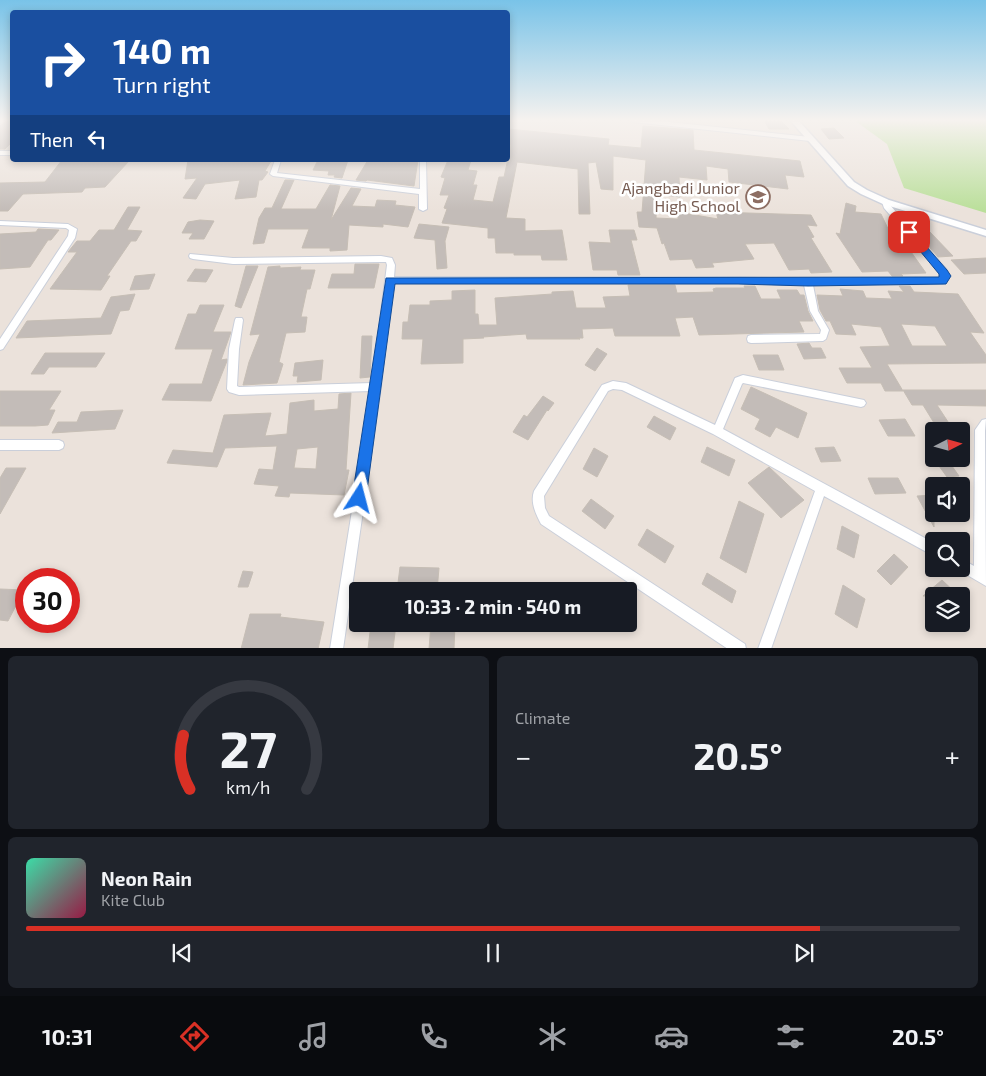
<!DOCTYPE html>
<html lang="en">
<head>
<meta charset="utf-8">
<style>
	body { margin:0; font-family:"Exo 2",sans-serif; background:#20242c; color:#f1f3f6; height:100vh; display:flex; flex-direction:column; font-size:19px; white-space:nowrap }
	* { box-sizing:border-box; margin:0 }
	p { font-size:16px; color:#9ea1a6 }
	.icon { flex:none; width:28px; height:28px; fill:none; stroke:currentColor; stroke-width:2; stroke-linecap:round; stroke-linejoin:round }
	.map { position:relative; height:648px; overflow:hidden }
	.sheet { display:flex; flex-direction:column; gap:8px; padding:8px; background:#0d0f14; flex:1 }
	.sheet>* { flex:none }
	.banner { position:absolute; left:10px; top:10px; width:500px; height:152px; border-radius:5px; box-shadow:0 2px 8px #0003; background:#1a4fa0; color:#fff; overflow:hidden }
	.needle { width:32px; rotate:84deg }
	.tools { position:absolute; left:925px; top:422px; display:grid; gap:10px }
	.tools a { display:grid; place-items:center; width:45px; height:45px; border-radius:5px; background:#171b24; box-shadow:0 2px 8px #0003; font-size:25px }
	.speed { position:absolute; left:15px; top:568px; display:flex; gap:10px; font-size:25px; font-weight:700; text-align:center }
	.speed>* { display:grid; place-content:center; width:65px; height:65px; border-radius:50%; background:#171b24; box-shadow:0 2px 8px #0003; line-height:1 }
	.speed .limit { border:8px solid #d22; background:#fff; color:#111 }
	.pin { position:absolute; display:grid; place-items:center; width:42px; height:42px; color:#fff; margin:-21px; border-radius:10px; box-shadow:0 2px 8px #0006 }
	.me { position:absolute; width:55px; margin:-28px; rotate:9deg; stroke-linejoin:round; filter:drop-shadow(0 0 4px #0008) }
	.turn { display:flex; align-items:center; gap:18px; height:105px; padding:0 20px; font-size:22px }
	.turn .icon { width:65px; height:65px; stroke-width:2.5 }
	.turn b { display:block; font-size:35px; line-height:42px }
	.then { display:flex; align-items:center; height:48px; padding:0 20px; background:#0003; gap:10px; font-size:19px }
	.big { font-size:38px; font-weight:700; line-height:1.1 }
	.sheet .tile { flex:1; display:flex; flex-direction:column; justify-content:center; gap:8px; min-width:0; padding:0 18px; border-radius:8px; background:#20242c }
	.sheet .dial { align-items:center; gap:0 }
	.dial svg { height:130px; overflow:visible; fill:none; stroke:#363941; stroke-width:7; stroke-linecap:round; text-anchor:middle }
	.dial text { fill:#f1f3f6; stroke:none }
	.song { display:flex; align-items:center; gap:15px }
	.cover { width:60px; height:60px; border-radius:8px; background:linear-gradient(135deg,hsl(160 70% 55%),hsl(340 70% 35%)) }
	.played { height:5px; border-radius:2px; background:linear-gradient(90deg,#d93025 85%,#363941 85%) }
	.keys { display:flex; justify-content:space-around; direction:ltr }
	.heat { display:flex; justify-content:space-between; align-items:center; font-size:28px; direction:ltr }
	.sheet .tiles { flex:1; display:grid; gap:8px; grid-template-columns:1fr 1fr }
	.tile:last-child { grid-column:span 2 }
	.trip { position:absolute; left:349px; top:582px; width:288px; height:50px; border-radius:5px; background:#171b24; box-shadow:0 2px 8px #0003; font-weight:700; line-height:50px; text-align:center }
	.tab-bar { display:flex; height:80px; justify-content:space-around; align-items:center; background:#090b0e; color:#9ea1a6 }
	.tab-bar .icon { width:35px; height:35px }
	.tab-bar .current { color:#d93025 }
	.tab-bar b { font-size:22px; color:#f1f3f6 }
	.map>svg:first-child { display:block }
	.green { fill:#badf9a }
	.building { fill:#c3bcb8; stroke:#c6beb5; fill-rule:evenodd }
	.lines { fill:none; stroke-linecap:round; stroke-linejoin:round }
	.minor-casing { stroke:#cacfda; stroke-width:2 }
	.tertiary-casing { stroke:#cacfda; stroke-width:3 }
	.minor { fill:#fff; fill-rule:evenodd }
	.tertiary { fill:#fff; fill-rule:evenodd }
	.route { fill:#1a73e8; stroke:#114b97 }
	.labels { text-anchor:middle; stroke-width:5; stroke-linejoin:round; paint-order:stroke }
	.education-label { font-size:16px; fill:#785e54; stroke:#fff; text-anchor:end }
</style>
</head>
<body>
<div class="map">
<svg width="986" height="649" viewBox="0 0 986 649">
	<rect width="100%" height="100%" fill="#ebe2db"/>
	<path class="green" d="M854 120H986V213L904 188 887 144Z"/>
	<path class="building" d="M7 120H12V142L5 149H0V126Z
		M764 120H780L789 129H769Z
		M643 126 693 130 694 150 800 161 804 177 785 175 788 189 729 182 728 169 706 166 707 180 679 177 680 197 657 194 656 218 678 219V212L718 219 716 212 811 215 817 226 807 225 814 237 811 238 832 272 811 273 809 269 789 270 774 243 745 244 754 259 712 263 714 267 696 268 692 259 670 260 664 243 662 244 657 228 639 227 637 212H642L646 160 613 156V190L601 189 596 162 588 163 590 214H579L578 169 517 162 506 218 525 219V231L562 230 567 260H542L541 255H514V253H496L495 238H488V228L442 223 447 209 444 208 449 195H440L445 178 441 177 448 160H471L468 170 477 171 473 185H477L473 200 493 202 499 177H504L511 145H508V129L609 139 608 145 641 148Z
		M834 128 844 138 829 139 821 129Z
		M62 160 129 161 105 187 85 188 82 192 23 194 8 211H0V183L45 182Z
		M188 160H255L271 161 265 171 268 172 262 180H259L256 197 235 199 240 180 205 184 196 199 183 198 197 178 185 179Z
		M318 160H348L342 178 334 177 335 175H328L329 171 313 170Z
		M368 160H418L414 186 367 180 366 181 356 180Z
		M285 180H294L281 209H316L330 185 340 186 331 220 351 188 361 189 352 206 375 207 377 200 396 201 395 205 415 207 408 227 383 224V227L349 225 347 250 330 251V248H302L309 229H268L264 243 253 244 259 218 265 208H272Z
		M846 203 856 206 855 212 881 214 891 235H899L926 273 901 274 903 276H892L888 271 862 272 836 233 840 234Z
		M128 207H140L127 230 142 231 136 241H131L107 276H110L101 290 50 289 77 252H68L77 241H90L99 230H114Z
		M200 220 214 221 204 239H189L193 233H182L188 222Z
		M419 224 449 227 445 241 447 268 437 269 435 240 414 238Z
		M38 229 59 230 51 240H48L30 267 0 269V234L36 232Z
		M609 230H634L637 240H631L640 275H618L617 270H593L589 242 611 243Z
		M930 232 953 256 938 257 917 233Z
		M986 258V273L964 274 951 260Z
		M355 264H379L374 288H328L332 274H354Z
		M246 266H258L241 308 235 306Z
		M280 266V268L301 267 300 270H315L310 289H307L301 317H307L305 332 286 333 279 362 283 364 277 383 243 385 249 362 260 334 250 335 268 267Z
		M195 269 213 270 206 282 187 281Z
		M155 274 149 289 130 290 135 276Z
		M628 285H675L677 293 714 292 713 289 716 288H745L744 286H755L761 299H781L777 290H797L800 295H804L808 311 813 321H799L804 332 699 335 693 317 675 318 680 336H615L613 328 582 329 583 338H577L580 339H527L526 334 483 337 484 338 463 339V363L421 364 423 339H402L403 322H408L410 305H430V301L452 300V291L475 290V314H478L479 325H497L495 298 552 294V292L573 291 576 308H606L603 297 630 296Z
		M899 286H910L914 292 958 294 984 333 970 332 986 355V363L887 364 903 391H885L881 383H847L839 368H872L860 347 890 346 881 327 851 324 856 335 836 334 830 321H826L820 310 817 295 843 296 840 289 863 291 866 298 892 299 888 291 904 292ZM901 324 935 326 947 346H912Z
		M135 294 129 310 120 311 111 334 16 338 27 321 101 318 111 297Z
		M200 305H224L213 332H231L221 360 227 359V361L211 401 162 400 170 384H202L213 349H175L188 314H196Z
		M362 336H372L370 377 360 378Z
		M809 343 812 348H821L826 358 804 359 797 344Z
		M597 348 607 354 595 371 585 365Z
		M45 353H105L96 367H49L44 374H31Z
		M753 355H778L784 370H759Z
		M323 360 321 380 297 382 298 376H293L295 363Z
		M751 387 807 413 798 438 776 427 770 437 755 429 760 419 741 409Z
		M903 390H986V406L937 405 954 431H939L923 405H912Z
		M0 391H61L49 410H55L48 425 35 426H0Z
		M351 393 346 470H349L344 495 290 493 289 497 275 496 279 486 254 484 259 469 273 470 277 446 225 448 217 467 167 463 173 450 213 453 224 415 271 413 265 436 287 434 290 403 314 400V411L338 409 339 394ZM318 447 316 469 294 468 297 449Z
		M543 396 554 403 548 411 547 410 528 440 513 432 524 415 527 417Z
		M123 410 115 429 52 433 58 422H77L81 412Z
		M654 416 676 428 670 440 647 427Z
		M905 419 915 436H888L879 420Z
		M707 447 735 460 729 476 701 462Z
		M834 447 841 461 821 462 815 448Z
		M594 448 608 456 597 477 583 469Z
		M934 459H947L959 476 947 477Z
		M769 467 804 500 781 518 748 483Z
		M6 468H26L0 514V478Z
		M868 478H898L906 493 875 494Z
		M934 495V527L917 496Z
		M591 499 614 516 605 529 582 511Z
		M739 501 764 514 746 573 720 558Z
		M842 526 859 535 854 558 837 549Z
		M647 529 674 546 665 563 638 545Z
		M894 554 908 567 891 585 877 571Z
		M400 567 439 568 437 591H397Z
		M243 571 253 572 248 587H238Z
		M707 573 736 591 732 603 702 584Z
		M942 580 959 596H923Z
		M843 585 865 599 857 628 835 614Z
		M0 589 24 590 8 621 0 620Z
		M250 614H281L280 617 324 622 318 649H241Z
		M371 624H396L393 649H368Z
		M431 624H455L454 649H429Z"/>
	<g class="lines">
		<g class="minor-casing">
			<path id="minor" d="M0 120H4L0 123Z
				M630 120H650L810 137 813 139 810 141 633 122Z
				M0 151H12V155H0Z
				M275 160H281L277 173 420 189V160H426L427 209 423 211 419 209V194L273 176 270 174Z
				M883 200H889L890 205 947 270 949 276 945 283 942 284 813 285 818 311 829 330 826 339 823 341 751 343 748 342 747 339 748 336 751 335 820 334 821 330 810 311 804 285 738 283H393L381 387 343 649H330L371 391 239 395 229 392 227 389 229 349 235 320 236 318H242L243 320 239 349 237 386 239 387 372 383 387 265 386 262H381L233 264 193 259 190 258 189 256 190 254 233 258 381 256 392 258 395 265 394 277H738L808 279 940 278V273L884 208 882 202Z
				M0 221 68 224 77 229 75 238 3 349 0 350V339L68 236 69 230 66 228 0 225Z
				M743 375 864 400 866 403 864 406 861 407 743 383 742 384 723 429 934 543V556L824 496 771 649H758L815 491 713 434 622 390 613 389 608 391 544 496 545 508 549 516 745 644 746 649H728L541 524C536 514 530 503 534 491L602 385 613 381 626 383 715 425 735 378Z
				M986 419 985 431 986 586 957 569H961V559L974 566 975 430 982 420Z
				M0 440H59L63 442 64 445 63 448 59 450H0Z"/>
		</g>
		<g class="tertiary-casing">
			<path id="tertiary" d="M790 120H798L854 182 867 190 889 200 986 230V236L883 204 861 194 848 186Z"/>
		</g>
		<use href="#minor" class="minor"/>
		<use href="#tertiary" class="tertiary"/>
	</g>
	<linearGradient id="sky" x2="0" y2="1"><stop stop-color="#79c3e8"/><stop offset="0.57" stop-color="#f6f2ef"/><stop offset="1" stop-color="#f6f2ef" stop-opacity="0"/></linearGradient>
	<rect width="986" height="211" fill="url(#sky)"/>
	<path class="route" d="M909 229 912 230 947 270 951 276 946 284 808 286 738 284H395L366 498 364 503 359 506 354 503 352 498 386 278 939 277V274L906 234 904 232Z"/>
	<defs>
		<g id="school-ring" transform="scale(1.25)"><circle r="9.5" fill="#fff" stroke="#8d6e63" stroke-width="1.5"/><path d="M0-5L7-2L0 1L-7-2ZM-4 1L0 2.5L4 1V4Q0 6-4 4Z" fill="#8d6e63"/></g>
	</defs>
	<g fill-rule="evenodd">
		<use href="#school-ring" x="758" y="197"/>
	</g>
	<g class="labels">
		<g class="education-label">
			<text x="740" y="194">Ajangbadi Junior<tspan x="740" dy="18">High School</tspan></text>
		</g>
	</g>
</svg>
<div class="tools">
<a><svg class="needle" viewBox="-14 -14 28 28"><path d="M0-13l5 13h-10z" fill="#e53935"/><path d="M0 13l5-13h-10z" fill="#9ea1a6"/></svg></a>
<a><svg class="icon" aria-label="sound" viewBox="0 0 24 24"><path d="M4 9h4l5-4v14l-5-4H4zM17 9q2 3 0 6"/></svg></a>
<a><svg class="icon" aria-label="search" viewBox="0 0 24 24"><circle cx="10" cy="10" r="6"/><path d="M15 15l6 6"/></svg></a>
<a><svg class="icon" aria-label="layers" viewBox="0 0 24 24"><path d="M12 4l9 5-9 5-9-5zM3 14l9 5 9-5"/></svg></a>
</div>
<div class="speed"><div class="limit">30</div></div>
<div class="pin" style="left:909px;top:232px;background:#d93025"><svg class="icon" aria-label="arrive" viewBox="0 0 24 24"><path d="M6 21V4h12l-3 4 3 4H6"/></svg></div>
<svg class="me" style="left:359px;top:498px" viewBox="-20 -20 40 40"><path d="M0-17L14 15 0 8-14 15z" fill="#1a73e8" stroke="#fff" stroke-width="4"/></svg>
<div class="trip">10:33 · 2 min · 540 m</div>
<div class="banner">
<div class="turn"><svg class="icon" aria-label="right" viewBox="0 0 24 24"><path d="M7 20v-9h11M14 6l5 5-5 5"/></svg><div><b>140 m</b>Turn right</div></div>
<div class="then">Then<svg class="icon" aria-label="left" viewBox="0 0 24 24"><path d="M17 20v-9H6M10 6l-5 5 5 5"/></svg></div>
</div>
</div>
<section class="sheet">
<div class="tiles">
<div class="tile dial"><svg viewBox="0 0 100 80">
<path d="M14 69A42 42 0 1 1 86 69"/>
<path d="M14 69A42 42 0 0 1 10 36" stroke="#d93025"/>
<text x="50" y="56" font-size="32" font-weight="700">27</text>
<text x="50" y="72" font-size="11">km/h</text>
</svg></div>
<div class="tile"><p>Climate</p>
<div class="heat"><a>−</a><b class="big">20.5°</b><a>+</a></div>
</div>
<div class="tile">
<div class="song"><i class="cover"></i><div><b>Neon Rain</b><p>Kite Club</p></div></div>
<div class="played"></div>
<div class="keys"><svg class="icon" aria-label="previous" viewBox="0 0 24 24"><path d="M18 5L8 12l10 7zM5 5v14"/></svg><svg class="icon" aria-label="pause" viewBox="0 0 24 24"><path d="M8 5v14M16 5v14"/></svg><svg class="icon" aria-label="next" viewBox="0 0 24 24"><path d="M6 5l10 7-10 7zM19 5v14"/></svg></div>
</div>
</div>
</section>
<nav class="tab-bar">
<b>10:31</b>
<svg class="icon current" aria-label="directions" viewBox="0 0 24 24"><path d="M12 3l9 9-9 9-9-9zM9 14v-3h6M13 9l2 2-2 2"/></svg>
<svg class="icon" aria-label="music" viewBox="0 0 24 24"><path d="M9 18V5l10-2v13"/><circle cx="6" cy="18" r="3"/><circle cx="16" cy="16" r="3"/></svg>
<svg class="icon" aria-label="phone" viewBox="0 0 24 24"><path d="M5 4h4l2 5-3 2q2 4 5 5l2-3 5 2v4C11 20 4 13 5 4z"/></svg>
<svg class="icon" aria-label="climate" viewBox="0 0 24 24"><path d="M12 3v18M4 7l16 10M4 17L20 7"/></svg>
<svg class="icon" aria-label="car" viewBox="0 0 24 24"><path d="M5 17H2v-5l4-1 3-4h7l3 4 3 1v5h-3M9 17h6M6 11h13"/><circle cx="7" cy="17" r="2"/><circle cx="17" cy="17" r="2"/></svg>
<svg class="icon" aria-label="filters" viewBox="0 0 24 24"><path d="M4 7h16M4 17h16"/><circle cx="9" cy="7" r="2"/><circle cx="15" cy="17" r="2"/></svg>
<b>20.5°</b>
</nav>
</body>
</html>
